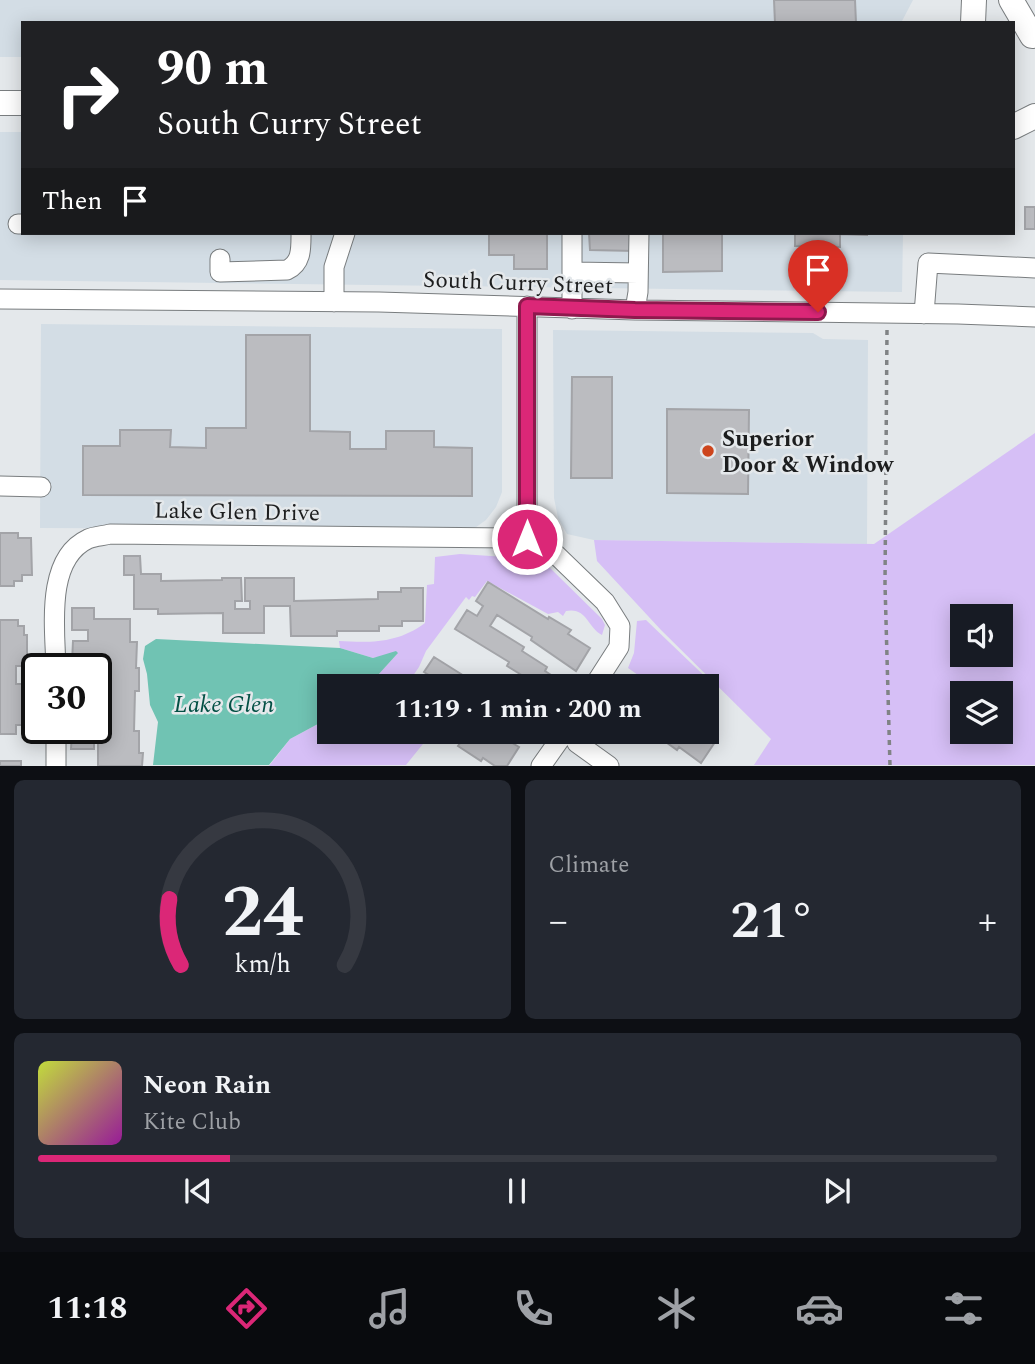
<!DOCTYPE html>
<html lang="en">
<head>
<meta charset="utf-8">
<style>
	body { margin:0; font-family:Spectral,serif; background:#242831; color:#f1f3f6; height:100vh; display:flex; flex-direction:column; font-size:26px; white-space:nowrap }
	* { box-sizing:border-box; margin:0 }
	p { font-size:23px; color:#9ea1a6 }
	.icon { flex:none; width:38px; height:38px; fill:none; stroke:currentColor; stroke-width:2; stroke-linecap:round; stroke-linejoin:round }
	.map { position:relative; height:766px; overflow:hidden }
	.drawer { display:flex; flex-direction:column; gap:14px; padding:14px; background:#0d0f14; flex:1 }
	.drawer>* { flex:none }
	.banner { position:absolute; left:21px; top:21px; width:994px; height:214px; border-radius:0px; box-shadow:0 4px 18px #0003; background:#202124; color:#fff; overflow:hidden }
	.fabs { position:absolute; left:950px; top:604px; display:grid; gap:14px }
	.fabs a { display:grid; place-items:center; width:63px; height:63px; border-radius:0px; background:#171b24; box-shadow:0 4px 18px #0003; font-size:35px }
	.speed { position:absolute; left:21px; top:653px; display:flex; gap:14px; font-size:35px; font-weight:700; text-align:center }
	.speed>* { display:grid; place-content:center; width:91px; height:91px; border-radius:50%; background:#171b24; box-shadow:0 4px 18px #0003; line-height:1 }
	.speed .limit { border:4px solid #111; border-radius:10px; background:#fff; color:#111 }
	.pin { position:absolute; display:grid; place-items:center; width:60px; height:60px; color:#fff; margin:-72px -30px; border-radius:50% 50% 50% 0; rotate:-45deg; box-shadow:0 0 7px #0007 }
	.pin .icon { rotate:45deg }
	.me { position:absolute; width:77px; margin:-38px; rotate:0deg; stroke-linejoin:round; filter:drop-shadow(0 0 5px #0008) }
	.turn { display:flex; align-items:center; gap:24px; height:147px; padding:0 21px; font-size:32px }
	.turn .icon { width:91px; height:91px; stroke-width:2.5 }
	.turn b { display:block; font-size:49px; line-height:60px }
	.then { display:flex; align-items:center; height:66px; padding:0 21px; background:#0003; gap:14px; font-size:26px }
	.big { font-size:52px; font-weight:700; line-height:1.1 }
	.drawer .widget { flex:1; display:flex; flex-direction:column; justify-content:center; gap:10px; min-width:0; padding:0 24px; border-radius:10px; background:#242831 }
	.drawer .dial { align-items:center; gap:0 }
	.dial svg { height:182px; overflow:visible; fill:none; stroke:#363941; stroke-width:7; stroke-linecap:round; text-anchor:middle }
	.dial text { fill:#f1f3f6; stroke:none }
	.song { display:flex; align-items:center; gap:21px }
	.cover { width:84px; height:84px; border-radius:10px; background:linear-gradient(135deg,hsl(70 70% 55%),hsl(300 70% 35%)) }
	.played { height:7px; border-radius:4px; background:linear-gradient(90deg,#db2777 20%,#363941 20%) }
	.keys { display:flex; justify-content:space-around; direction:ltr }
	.heat { display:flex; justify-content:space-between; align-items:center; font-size:38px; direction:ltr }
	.drawer .tiles { flex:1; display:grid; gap:14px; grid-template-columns:1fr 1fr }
	.widget:last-child { grid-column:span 2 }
	.trip { position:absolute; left:317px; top:674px; width:402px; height:70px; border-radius:0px; background:#171b24; box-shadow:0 4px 18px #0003; font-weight:700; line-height:70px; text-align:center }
	.menu { display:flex; height:112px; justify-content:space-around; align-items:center; background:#090b0e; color:#9ea1a6 }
	.menu .icon { width:49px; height:49px }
	.menu .on { color:#db2777 }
	.menu b { font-size:32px; color:#f1f3f6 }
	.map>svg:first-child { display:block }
	.built { fill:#d3dde5 }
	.green { fill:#d6bff6; fill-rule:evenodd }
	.water { fill:#70c3b3 }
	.building { fill:#bbbcc0; stroke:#a3a4a8; stroke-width:2 }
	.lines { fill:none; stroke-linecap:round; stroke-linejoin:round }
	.minor-casing { stroke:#797d7f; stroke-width:21 }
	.major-casing { stroke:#797d7f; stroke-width:26 }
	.path { stroke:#808385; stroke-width:3.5; stroke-dasharray:5 5; stroke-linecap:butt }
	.minor { stroke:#fff; stroke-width:19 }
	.major { stroke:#fff; stroke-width:24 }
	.route-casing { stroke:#8e194d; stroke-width:18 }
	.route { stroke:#db2777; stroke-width:12 }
	.poi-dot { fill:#cd451d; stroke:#e4e8eb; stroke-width:2.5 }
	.labels { text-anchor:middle; stroke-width:5; stroke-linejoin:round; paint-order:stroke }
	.street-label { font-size:23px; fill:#1c1d1e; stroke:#e4e8eb }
	.poi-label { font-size:23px; font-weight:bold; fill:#1c1d1e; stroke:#e4e8eb; text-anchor:start }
	.water-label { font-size:24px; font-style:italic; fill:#035045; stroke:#e4e8eb }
</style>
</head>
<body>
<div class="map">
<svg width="1035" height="766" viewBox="0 0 1035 766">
	<rect width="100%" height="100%" fill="#e4e8eb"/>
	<path class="built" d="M0 0H913L901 23H23V57H0Z
		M0 132H23V233H903L902 292 0 280Z
		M41 324 502 329V492L496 507 486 520 472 530 40 528Z
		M553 330 813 333 823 339 868 340 867 544 594 540 567 534 558 518 554 498Z"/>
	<path class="green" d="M1035 433V765H754L771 739 661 630 597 561 594 540 874 544ZM962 616H1001V654H962ZM962 693H1001V732H962Z
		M460 554 536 559 549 567 602 619 605 625 602 635C587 627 587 607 566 611L563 616 558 612 548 614 487 581 475 597 472 596 469 600 466 597 426 651 419 667 406 686H368L397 654 373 658 340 648 339 641C372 643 398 643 425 623L427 585 434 584 435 557Z
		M646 620 717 688 711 700 707 697V686H644L638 675 628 668 634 653 637 621Z
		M329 718V732H427L431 734 406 765 269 766 290 739Z"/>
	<path class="water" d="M156 639 340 648 373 658 396 651 398 653 368 686H329V718L290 739 269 765H153L158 722 150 705 147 674 143 659 145 646Z"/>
	<path class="building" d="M774 0H855L856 23H775Z
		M1025 207H1035V229H1025Z
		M489 233H547V269H514V255H489Z
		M589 233H635L634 251 590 250Z
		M663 233H722V271L663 272Z
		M795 233H867V235L840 234V247L795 246Z
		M246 335H310V431L350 432V449H386V431H434V447L472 448V496L83 495V446H120V430H171L170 447 206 448V428H246Z
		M572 377H612V478H571Z
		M667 409 749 410 748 494 667 493Z
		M0 533H18V538H31L32 575H22V581H14V586H0Z
		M124 556H140L141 574H161V581L222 580V578H241L242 601H235V609H250V601H245V578H294V601L378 599V592H401V588H423V621H402V626H379V631H337V636H291L290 606H264V633H223V613L158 614V609H134V575H124Z
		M488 582 548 619 549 617 571 630 568 634 590 648 576 671 531 640 532 637 497 615 490 626 524 647 522 651 547 667 545 671 565 684 564 686H531L533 682 507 666 509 662 455 629 467 610 477 616 483 606 476 601Z
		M72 608H94V619H130V642H137L136 668H139V691H135L134 731H139V753H143L142 766H98V735H94V749H71L72 731H74V728H96L98 714 95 664 72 663 73 641H88V630H72Z
		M0 620H18V626H24V635H27V660H23V666H16V684H23V691H27V718H23V725H16V734H0Z
		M434 657 480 686H430L435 679 424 672Z
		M442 732H494L519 747 507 766H495L483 758 481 761 458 746 460 743Z
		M527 732H542L538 738Z
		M643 732H706L717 739 701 763 679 747 677 750 656 735 653 739Z
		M0 761H21V766H0Z"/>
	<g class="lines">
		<g class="minor-casing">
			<path id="minor" d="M18 224H23
				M220 259V272L287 270C302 263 301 248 301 233
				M572 272 638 273
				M0 299 379 302 635 310 958 314 1035 317
				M334 302V267L345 233
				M527 306V539
				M572 309V233
				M635 310 638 292 639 233
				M924 314 928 263 1035 268
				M0 486 41 487
				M56 668C55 629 45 559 88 539 94 536 103 536 110 534L517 538 544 543 605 602 620 626 619 647 594 686
				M56 728V766
				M572 732 577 743 609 766
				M541 766 565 732"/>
		</g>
		<g class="major-casing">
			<path id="major" d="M1011 0 1032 36
				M973 23 974 0
				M0 103H23
				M1013 127 1035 116"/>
		</g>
		<path class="path" d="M887 330 885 584 890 766"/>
		<use href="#minor" class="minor"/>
		<use href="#major" class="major"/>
	</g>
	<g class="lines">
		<g class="route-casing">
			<path id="route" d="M527 539V306L635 310 818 312"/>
		</g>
		<use href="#route" class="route"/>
	</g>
	<circle class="poi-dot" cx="708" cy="451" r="7"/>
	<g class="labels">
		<g class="street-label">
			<text transform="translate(518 282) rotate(2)" y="8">South Curry Street</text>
			<text transform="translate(237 511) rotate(1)" y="8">Lake Glen Drive</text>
		</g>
		<g class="poi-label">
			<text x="722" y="446">Superior<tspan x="722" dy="26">Door &amp; Window</tspan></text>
		</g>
		<g class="water-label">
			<text x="224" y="712">Lake Glen</text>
		</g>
	</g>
</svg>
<div class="fabs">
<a><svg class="icon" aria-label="sound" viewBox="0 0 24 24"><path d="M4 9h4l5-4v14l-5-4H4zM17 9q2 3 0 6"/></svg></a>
<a><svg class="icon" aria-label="layers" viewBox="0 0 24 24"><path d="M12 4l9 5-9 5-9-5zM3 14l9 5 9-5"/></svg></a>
</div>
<div class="speed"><div class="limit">30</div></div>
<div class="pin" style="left:818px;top:312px;background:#d93025"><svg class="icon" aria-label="arrive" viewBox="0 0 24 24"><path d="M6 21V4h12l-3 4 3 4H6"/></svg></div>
<svg class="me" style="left:527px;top:539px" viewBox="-20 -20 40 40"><circle r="17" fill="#db2777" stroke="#fff" stroke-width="3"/><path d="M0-11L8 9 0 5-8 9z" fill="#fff"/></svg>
<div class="trip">11:19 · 1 min · 200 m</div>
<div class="banner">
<div class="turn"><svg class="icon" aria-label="right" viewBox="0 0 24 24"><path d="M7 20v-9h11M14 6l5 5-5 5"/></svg><div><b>90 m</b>South Curry Street</div></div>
<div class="then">Then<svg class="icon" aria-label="arrive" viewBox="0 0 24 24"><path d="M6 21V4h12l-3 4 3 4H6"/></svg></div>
</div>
</div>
<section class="drawer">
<div class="tiles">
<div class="widget dial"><svg viewBox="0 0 100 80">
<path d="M14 69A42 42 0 1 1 86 69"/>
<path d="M14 69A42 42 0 0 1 9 40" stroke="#db2777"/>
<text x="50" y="56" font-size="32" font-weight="700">24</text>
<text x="50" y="72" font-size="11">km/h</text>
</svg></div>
<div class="widget"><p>Climate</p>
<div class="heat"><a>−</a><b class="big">21°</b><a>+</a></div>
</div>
<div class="widget">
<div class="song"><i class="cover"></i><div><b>Neon Rain</b><p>Kite Club</p></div></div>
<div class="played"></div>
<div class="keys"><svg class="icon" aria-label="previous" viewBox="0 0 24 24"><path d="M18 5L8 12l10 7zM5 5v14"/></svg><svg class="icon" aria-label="pause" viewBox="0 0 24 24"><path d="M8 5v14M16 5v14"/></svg><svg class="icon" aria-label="next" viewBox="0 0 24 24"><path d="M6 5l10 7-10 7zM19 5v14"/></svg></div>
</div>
</div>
</section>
<nav class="menu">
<b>11:18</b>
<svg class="icon on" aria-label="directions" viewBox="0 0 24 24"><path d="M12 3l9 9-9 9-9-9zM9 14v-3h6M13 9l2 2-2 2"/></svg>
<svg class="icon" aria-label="music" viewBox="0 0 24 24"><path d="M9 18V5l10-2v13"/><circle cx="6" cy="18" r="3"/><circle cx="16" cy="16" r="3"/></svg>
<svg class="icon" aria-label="phone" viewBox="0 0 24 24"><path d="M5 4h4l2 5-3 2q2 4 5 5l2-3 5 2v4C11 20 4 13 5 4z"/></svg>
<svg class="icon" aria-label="climate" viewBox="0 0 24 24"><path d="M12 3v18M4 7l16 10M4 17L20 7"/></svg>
<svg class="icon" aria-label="car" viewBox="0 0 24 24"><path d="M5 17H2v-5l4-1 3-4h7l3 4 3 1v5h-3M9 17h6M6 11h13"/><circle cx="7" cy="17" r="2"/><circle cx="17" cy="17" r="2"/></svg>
<svg class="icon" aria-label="filters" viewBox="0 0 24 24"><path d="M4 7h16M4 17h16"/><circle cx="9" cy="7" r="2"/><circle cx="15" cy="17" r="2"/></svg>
</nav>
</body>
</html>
